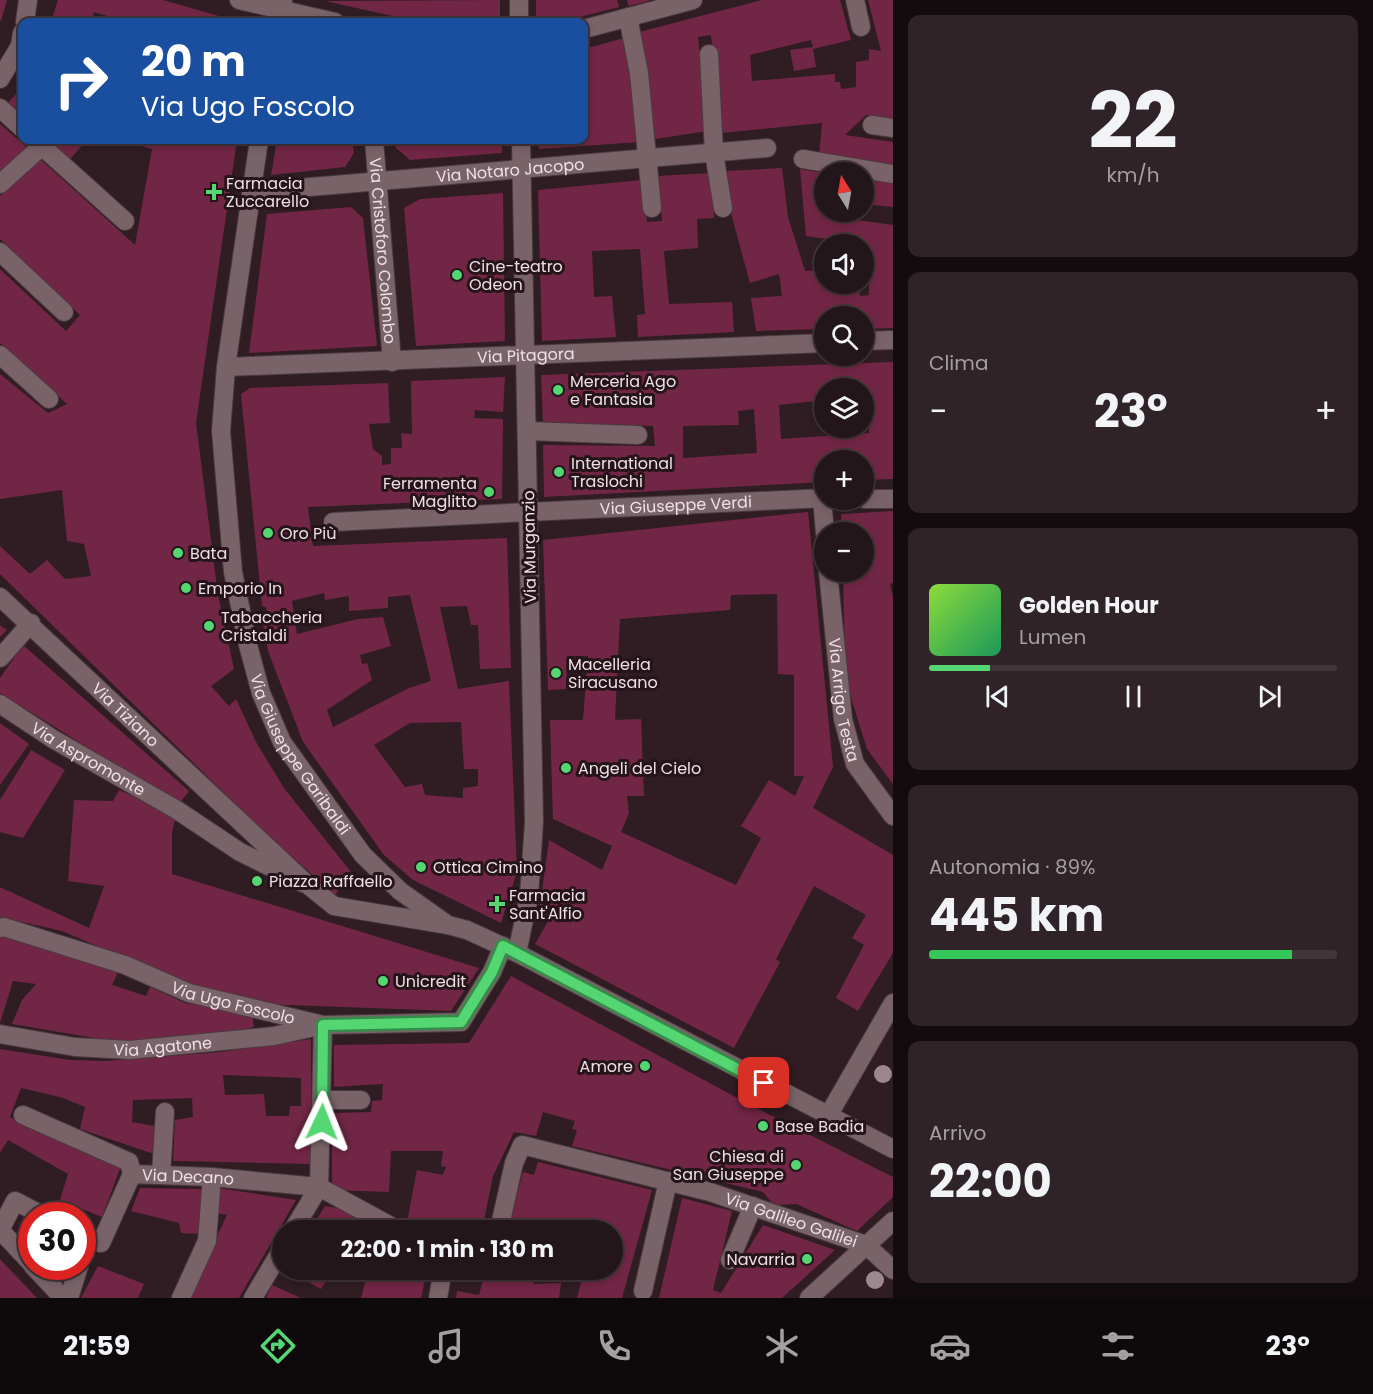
<!DOCTYPE html>
<html lang="it">
<head>
<meta charset="utf-8">
<style>
	body { margin:0; font-family:Poppins,sans-serif; background:#2f2327; color:#f1f3f6; height:100vh; display:flex; flex-direction:column; font-size:22px; white-space:nowrap }
	* { box-sizing:border-box; margin:0 }
	p { font-size:20px; color:#a39fa2 }
	.icon { flex:none; width:33px; height:33px; fill:none; stroke:currentColor; stroke-width:2; stroke-linecap:round; stroke-linejoin:round }
	.map { position:relative; flex:1; overflow:hidden }
	.panel { display:flex; flex-direction:column; gap:15px; padding:15px; background:#130c0e; width:480px }
	.panel>* { flex:none }
	.banner { position:absolute; left:18px; top:18px; width:570px; height:126px; border-radius:12px; box-shadow:0 3px 9px #0003,0 0 0 2px #403539; background:#1a4fa0; color:#fff; overflow:hidden }
	.needle { width:39px; rotate:349deg }
	.buttons { position:absolute; left:814px; top:162px; display:grid; gap:12px }
	.buttons a { display:grid; place-items:center; width:60px; height:60px; border-radius:50%; background:#23161a; box-shadow:0 3px 9px #0003,0 0 0 2px #403539; font-size:30px }
	.speed { position:absolute; left:18px; top:1202px; display:flex; gap:12px; font-size:30px; font-weight:700; text-align:center }
	.speed>* { display:grid; place-content:center; width:78px; height:78px; border-radius:50%; background:#23161a; box-shadow:0 3px 9px #0003,0 0 0 2px #403539; line-height:1 }
	.speed .limit { border:9px solid #d22; background:#fff; color:#111 }
	.pin { position:absolute; display:grid; place-items:center; width:51px; height:51px; color:#fff; margin:-26px; border-radius:12px; box-shadow:0 3px 9px #0006 }
	.me { position:absolute; width:66px; margin:-33px; rotate:2deg; stroke-linejoin:round; filter:drop-shadow(0 0 4px #0008) }
	.turn { display:flex; align-items:center; gap:21px; height:126px; padding:0 24px; font-size:27px }
	.turn .icon { width:78px; height:78px; stroke-width:2.5 }
	.turn b { display:block; font-size:42px; line-height:51px }
	.big { font-size:45px; font-weight:700; line-height:1.1 }
	.panel .tile { flex:1; display:flex; flex-direction:column; justify-content:center; gap:9px; min-width:0; padding:0 21px; border-radius:12px; background:#2f2327 }
	.panel .dial { align-items:center; gap:0 }
	.dial b { font-size:78px; line-height:1 }
	.song { display:flex; align-items:center; gap:18px }
	.cover { width:72px; height:72px; border-radius:9px; background:linear-gradient(135deg,hsl(90 70% 55%),hsl(150 70% 35%)) }
	.played { height:6px; border-radius:3px; background:linear-gradient(90deg,#54d672 15%,#403539 15%) }
	.keys { display:flex; justify-content:space-around; direction:ltr }
	.heat { display:flex; justify-content:space-between; align-items:center; font-size:33px; direction:ltr }
	.charge { height:9px; border-radius:4px; background:linear-gradient(90deg,#34c759 89%,#403539 0) }
	.trip { position:absolute; left:272px; top:1220px; width:351px; height:60px; border-radius:30px; background:#23161a; box-shadow:0 3px 9px #0003,0 0 0 2px #403539; font-weight:700; line-height:60px; text-align:center }
	.menu { display:flex; height:96px; justify-content:space-around; align-items:center; background:#0e090a; color:#a39fa2 }
	.menu .icon { width:42px; height:42px }
	.menu .active { color:#54d672 }
	.menu b { font-size:27px; color:#f1f3f6 }
	main { display:flex; flex:1; min-height:0 }
	.map>svg:first-child { display:block }
	.building { fill:#722645; fill-rule:evenodd }
	.lines { fill:none; stroke-linecap:round; stroke-linejoin:round }
	.minor-casing { stroke:#4a3b41; stroke-width:20 }
	.tertiary-casing { stroke:#4a3b41; stroke-width:20 }
	.secondary-casing { stroke:#4a3b41; stroke-width:20 }
	.minor { stroke:#796369; stroke-width:18 }
	.tertiary { stroke:#796369; stroke-width:18 }
	.secondary { stroke:#796369; stroke-width:18 }
	.tree { fill:#9c878d }
	.route-casing { stroke:#378b4a; stroke-width:15 }
	.route { stroke:#54d672; stroke-width:10 }
	.poi-dot { fill:#54d672; stroke:#25141a; stroke-width:2 }
	.labels { text-anchor:middle; stroke-width:6; stroke-linejoin:round; paint-order:stroke }
	.street-label { font-size:16px; fill:#ede0e4; stroke:#25141a }
	.poi-label { font-size:16px; fill:#ede0e4; stroke:#25141a; text-anchor:start }
</style>
</head>
<body>
<main>
<div class="map">
<svg width="893" height="1298" viewBox="0 0 893 1298">
	<rect width="100%" height="100%" fill="#2f1d23"/>
	<path class="building" d="M0 0H7L1 21H0Z
		M58 0H163L240 22H127L94 12 92 22H51Z
		M500 0V22H419L325 1Z
		M536 0H617L619 7 561 22H536Z
		M627 0H649V1L628 6Z
		M762 0H840L851 40 813 49 816 67 794 71 790 50 813 47 811 40 750 55 752 81 835 74V82H840L841 89 856 87V62L869 60V49L881 51 868 0H893V119L866 115 845 135 893 142V167L819 156 822 123 721 133 711 35 698 37 708 131 655 139 649 83 639 32Z
		M624 38 630 60 639 142 539 149 538 140H584V49Z
		M22 87V116L8 103Z
		M0 124 30 150 0 177Z
		M49 140H87L70 159Z
		M120 140H237L196 423 218 595 234 669 211 686 229 706 236 699 256 742 284 788 351 872 335 895 258 826 0 574V546L30 574 47 560 65 579 91 576 84 544 67 541 62 490 0 499V374L48 413 67 404 0 343V269L66 331 80 315 0 239V196L39 158 135 245 152 149Z
		M277 140H352L354 153 345 167 271 175Z
		M396 140H502V153L410 160 396 148Z
		M782 168 788 217 805 271 825 269V284H860V296L869 295 868 263H864V244L806 236 800 169 825 173V212H859L857 220 893 225V328L864 329V316H825V329L756 331 751 298 782 296 779 274 750 283 732 217 727 171Z
		M711 173 714 218 697 219 698 248 664 251 669 304 732 302 734 332 638 337 637 315 645 314 640 249 592 251 594 297 612 296 616 337 542 341 538 190 642 180 647 222 662 221 658 176Z
		M864 179 893 183V207L864 204Z
		M503 193 505 341 416 346 404 208 420 199Z
		M351 207 363 218 377 346 249 353 267 214Z
		M893 362V479L864 480V460H825V482L544 497 543 445 655 446 653 426 543 422 541 375ZM825 388H864L869 433 781 439 779 405 825 400ZM754 409 757 453 683 458V426L739 425 738 411Z
		M505 377 503 412 475 410 474 418 503 419 502 499 308 507 313 546 507 538 511 668 480 669 478 625H471L467 606 440 607 458 689 509 681 517 872 501 923 413 880 384 855 303 742 268 651 263 624 268 623 266 607 262 606 241 394 250 388 388 383 390 423 369 424 373 449 382 456V465L391 464V448H402L401 433 412 434 411 381ZM324 593 325 600 349 596V611L388 608V597L410 595 431 681 409 688 333 727 327 710 372 680 367 663 362 664 360 655 391 646 383 617 358 619 297 634 292 601ZM461 722 464 769H478V786L463 788V798L425 795 422 784 405 787 374 745 410 723Z
		M893 511V583L890 584 893 597V784L867 749 851 698 845 664 843 572H864V532H842L841 514Z
		M808 512 833 767 813 808 893 855V953L858 1011 836 998 864 945 852 938 866 915 814 886 776 959 780 962 777 968 734 1048 535 944 548 921 540 905 549 840 602 870 612 846 553 819 550 720H583L588 656H568L566 689 548 690 543 540ZM777 594 778 674 794 675V776H804L795 796 769 780 741 826 761 838 736 885 621 832 629 813 627 796H644L641 719 615 720 620 619 730 610 731 595Z
		M0 625 7 630 0 637Z
		M23 645 189 791 179 804 0 693V678Z
		M0 723 29 744 0 785Z
		M31 750 65 770 23 838 0 832V800Z
		M119 790 176 816 172 832V874L479 968 451 1011 261 1004 187 984 62 931 0 917V888H2L89 928 104 886 68 881 74 800 113 801Z
		M0 934 118 972 112 985 146 996 150 987 185 1003 252 1013 254 1027 234 1032 118 1042 12 1024 22 1000 36 984 13 981 0 1023Z
		M511 976 741 1100 893 1177V1197L857 1231 796 1204 774 1205 763 1192 572 1146 577 1130 572 1129 575 1121 543 1112 536 1136 514 1132 493 1176 482 1230H420L406 1227 417 1170 443 1175 446 1167 441 1166 443 1151H391L389 1192 332 1190V1113L371 1112 372 1101 382 1100 383 1084 334 1087V1045L469 1043Z
		M311 1039V1164L173 1161 175 1120 193 1117 192 1098 133 1100 132 1122 154 1126V1154L80 1129 85 1107 60 1097 21 1088 10 1117 121 1166 102 1217 60 1200 68 1174 8 1140 0 1153V1049L70 1060 106 1061 221 1052ZM223 1075 301 1078V1106H290L289 1116H266L264 1094 225 1095Z
		M538 1162 652 1190 622 1298H577L582 1278 595 1281 599 1269H612V1230H508L523 1172 534 1175Z
		M140 1188 204 1189 201 1234 181 1233 179 1223 131 1211Z
		M218 1188 296 1200 239 1298H188L227 1215 215 1213Z
		M682 1198 732 1211 713 1290 721 1293 763 1225 835 1250 782 1298H659Z
		M325 1206 337 1208 383 1230H310Z
		M0 1259 37 1298H0Z
		M98 1266 144 1284 138 1298H81Z
		M285 1269H333L321 1289Z
		M365 1269 427 1270 421 1298H361L368 1271Z
		M486 1269H537L533 1284 561 1283 559 1298H456L457 1291 479 1295Z
		M272 1285 301 1298H266Z"/>
	<g class="lines">
		<g class="minor-casing">
			<g id="minor">
				<path d="M239 0 335 22"/>
				<path d="M855 0 861 27"/>
				<path d="M628 17 639 73 652 208"/>
				<path d="M25 22 28 0"/>
				<path d="M584 29 693 0"/>
				<path d="M709 54 714 153 723 208"/>
				<path d="M0 79 20 46 22 33"/>
				<path d="M0 108 22 128"/>
				<path d="M872 125 893 128"/>
				<path d="M35 140 125 221"/>
				<path id="s1" d="M374 140 392 362"/>
				<path d="M803 159 893 174"/>
				<path d="M0 184 42 146"/>
				<path id="s2" d="M251 192 767 148"/>
				<path d="M0 252 64 312"/>
				<path d="M0 355 49 399"/>
				<path d="M527 431 638 435"/>
				<path d="M333 522 528 512"/>
				<path d="M0 658 31 623"/>
				<path id="s3" d="M0 704 53 739 177 810 240 852 303 883"/>
				<path id="s4" d="M0 928 4 927 125 965 189 993 323 1025 461 1022 492 972 503 946"/>
				<path id="s5" d="M0 1034 75 1047 130 1050 274 1036 319 1026"/>
				<path d="M323 1100H361"/>
				<path d="M23 1115 129 1162 132 1174"/>
				<path d="M828 1116 893 1003"/>
				<path d="M161 1175 165 1112"/>
				<path d="M293 1230 319 1187 323 1025"/>
				<path id="s6" d="M499 1230 514 1163 522 1145 710 1192 866 1245 893 1270"/>
				<path id="s7" d="M82 1236 101 1243 132 1174 212 1177 319 1187 398 1230"/>
				<path d="M730 1260 753 1206"/>
				<path d="M32 1264 0 1230 15 1201 42 1215"/>
				<path d="M33 1266 63 1298"/>
				<path d="M643 1291 668 1181"/>
				<path d="M69 1298 79 1266"/>
				<path d="M181 1298 207 1241 212 1177"/>
				<path d="M253 1298 282 1249"/>
				<path d="M438 1298 443 1269"/>
			</g>
		</g>
		<g class="tertiary-casing">
			<g id="tertiary">
				<path d="M822 498 825 533"/>
				<path id="s8" d="M828 572 843 719 855 764 893 816"/>
				<path id="s9" d="M0 597 308 885 334 906 448 925"/>
			</g>
		</g>
		<g class="secondary-casing">
			<g id="secondary">
				<path d="M519 0V22"/>
				<path d="M279 22 283 0"/>
				<path id="s10" d="M259 140 226 367 221 431 233 572 248 645 261 693 282 742 363 855 400 891 448 925 467 930 517 953 893 1149"/>
				<path d="M864 341 893 340"/>
				<path id="s11" d="M226 367 825 343"/>
				<path d="M864 499H893"/>
				<path id="s12" d="M528 512 825 498"/>
				<path d="M517 953 529 896 534 822 521 140"/>
				<path d="M809 1298 893 1221"/>
			</g>
		</g>
		<use href="#minor" class="minor"/>
		<use href="#tertiary" class="tertiary"/>
		<use href="#secondary" class="secondary"/>
	</g>
	<g class="tree">
		<circle cx="883" cy="1074" r="9"/>
		<circle cx="875" cy="1280" r="9"/>
	</g>
	<g class="lines">
		<g class="route-casing">
			<path id="route" d="M322 1122 323 1025 461 1022 492 972 503 946 764 1083"/>
		</g>
		<use href="#route" class="route"/>
	</g>
	<g class="poi-dot">
		<path d="M211 183h6v6h6v6h-6v6h-6v-6h-6v-6h6z"/>
		<circle cx="457" cy="275" r="6"/>
		<circle cx="558" cy="390" r="6"/>
		<circle cx="559" cy="472" r="6"/>
		<circle cx="489" cy="492" r="6"/>
		<circle cx="268" cy="533" r="6"/>
		<circle cx="178" cy="553" r="6"/>
		<circle cx="186" cy="588" r="6"/>
		<circle cx="209" cy="626" r="6"/>
		<circle cx="556" cy="673" r="6"/>
		<circle cx="566" cy="768" r="6"/>
		<circle cx="421" cy="867" r="6"/>
		<circle cx="257" cy="881" r="6"/>
		<path d="M494 895h6v6h6v6h-6v6h-6v-6h-6v-6h6z"/>
		<circle cx="383" cy="981" r="6"/>
		<circle cx="645" cy="1066" r="6"/>
		<circle cx="763" cy="1126" r="6"/>
		<circle cx="796" cy="1165" r="6"/>
		<circle cx="807" cy="1259" r="6"/>
	</g>
	<g class="labels">
		<g class="street-label">
			<text dy="6" stroke="none"><textPath href="#s2" startOffset="260">Via Notaro Jacopo</textPath></text>
			<text dy="6" stroke="none"><textPath href="#s1" startOffset="111">Via Cristoforo Colombo</textPath></text>
			<text dy="6" stroke="none"><textPath href="#s11" startOffset="300">Via Pitagora</textPath></text>
			<text dy="6" stroke="none"><textPath href="#s12" startOffset="148">Via Giuseppe Verdi</textPath></text>
			<text transform="translate(529 547) rotate(-91)" y="6">Via Murganzio</text>
			<text dy="6" stroke="none"><textPath href="#s8" startOffset="129">Via Arrigo Testa</textPath></text>
			<text dy="6" stroke="none"><textPath href="#s9" startOffset="172">Via Tiziano</textPath></text>
			<text dy="6" stroke="none"><textPath href="#s10" startOffset="632">Via Giuseppe Garibaldi</textPath></text>
			<text dy="6" stroke="none"><textPath href="#s3" startOffset="104">Via Aspromonte</textPath></text>
			<text dy="6" stroke="none"><textPath href="#s4" startOffset="246">Via Ugo Foscolo</textPath></text>
			<text dy="6" stroke="none"><textPath href="#s5" startOffset="164">Via Agatone</textPath></text>
			<text dy="6" stroke="none"><textPath href="#s7" startOffset="152">Via Decano</textPath></text>
			<text dy="6" stroke="none"><textPath href="#s6" startOffset="368">Via Galileo Galilei</textPath></text>
		</g>
		<g class="poi-label">
			<text x="226" y="189">Farmacia<tspan x="226" dy="18">Zuccarello</tspan></text>
			<text x="469" y="272">Cine-teatro<tspan x="469" dy="18">Odeon</tspan></text>
			<text x="570" y="387">Merceria Ago<tspan x="570" dy="18">e Fantasia</tspan></text>
			<text x="571" y="469">International<tspan x="571" dy="18">Traslochi</tspan></text>
			<text x="477" y="489" text-anchor="end">Ferramenta<tspan x="477" dy="18">Maglitto</tspan></text>
			<text x="280" y="539">Oro Più</text>
			<text x="190" y="559">Bata</text>
			<text x="198" y="594">Emporio In</text>
			<text x="221" y="623">Tabaccheria<tspan x="221" dy="18">Cristaldi</tspan></text>
			<text x="568" y="670">Macelleria<tspan x="568" dy="18">Siracusano</tspan></text>
			<text x="578" y="774">Angeli del Cielo</text>
			<text x="433" y="873">Ottica Cimino</text>
			<text x="269" y="887">Piazza Raffaello</text>
			<text x="509" y="901">Farmacia<tspan x="509" dy="18">Sant'Alfio</tspan></text>
			<text x="395" y="987">Unicredit</text>
			<text x="633" y="1072" text-anchor="end">Amore</text>
			<text x="775" y="1132">Base Badia</text>
			<text x="784" y="1162" text-anchor="end">Chiesa di<tspan x="784" dy="18">San Giuseppe</tspan></text>
			<text x="795" y="1265" text-anchor="end">Navarria</text>
		</g>
	</g>
</svg>
<div class="buttons">
<a><svg class="needle" viewBox="-14 -14 28 28"><path d="M0-13l5 13h-10z" fill="#e53935"/><path d="M0 13l5-13h-10z" fill="#a39fa2"/></svg></a>
<a><svg class="icon" aria-label="sound" viewBox="0 0 24 24"><path d="M4 9h4l5-4v14l-5-4H4zM17 9q2 3 0 6"/></svg></a>
<a><svg class="icon" aria-label="search" viewBox="0 0 24 24"><circle cx="10" cy="10" r="6"/><path d="M15 15l6 6"/></svg></a>
<a><svg class="icon" aria-label="layers" viewBox="0 0 24 24"><path d="M12 4l9 5-9 5-9-5zM3 14l9 5 9-5"/></svg></a>
<a>+</a>
<a>−</a>
</div>
<div class="speed"><div class="limit">30</div></div>
<div class="pin" style="left:764px;top:1083px;background:#d93025"><svg class="icon" aria-label="arrive" viewBox="0 0 24 24"><path d="M6 21V4h12l-3 4 3 4H6"/></svg></div>
<svg class="me" style="left:322px;top:1122px" viewBox="-20 -20 40 40"><path d="M0-17L14 15 0 8-14 15z" fill="#54d672" stroke="#fff" stroke-width="4"/></svg>
<div class="trip">22:00 · 1 min · 130 m</div>
<div class="banner">
<div class="turn"><svg class="icon" aria-label="right" viewBox="0 0 24 24"><path d="M7 20v-9h11M14 6l5 5-5 5"/></svg><div><b>20 m</b>Via Ugo Foscolo</div></div>
</div>
</div>
<section class="panel">
<div class="tile dial"><b>22</b><p>km/h</p></div>
<div class="tile"><p>Clima</p>
<div class="heat"><a>−</a><b class="big">23°</b><a>+</a></div>
</div>
<div class="tile">
<div class="song"><i class="cover"></i><div><b>Golden Hour</b><p>Lumen</p></div></div>
<div class="played"></div>
<div class="keys"><svg class="icon" aria-label="previous" viewBox="0 0 24 24"><path d="M18 5L8 12l10 7zM5 5v14"/></svg><svg class="icon" aria-label="pause" viewBox="0 0 24 24"><path d="M8 5v14M16 5v14"/></svg><svg class="icon" aria-label="next" viewBox="0 0 24 24"><path d="M6 5l10 7-10 7zM19 5v14"/></svg></div>
</div>
<div class="tile"><p>Autonomia · 89%</p><b class="big">445 km</b><div class="charge"></div></div>
<div class="tile"><p>Arrivo</p><b class="big">22:00</b></div>
</section>
</main>
<nav class="menu">
<b>21:59</b>
<svg class="icon active" aria-label="directions" viewBox="0 0 24 24"><path d="M12 3l9 9-9 9-9-9zM9 14v-3h6M13 9l2 2-2 2"/></svg>
<svg class="icon" aria-label="music" viewBox="0 0 24 24"><path d="M9 18V5l10-2v13"/><circle cx="6" cy="18" r="3"/><circle cx="16" cy="16" r="3"/></svg>
<svg class="icon" aria-label="phone" viewBox="0 0 24 24"><path d="M5 4h4l2 5-3 2q2 4 5 5l2-3 5 2v4C11 20 4 13 5 4z"/></svg>
<svg class="icon" aria-label="climate" viewBox="0 0 24 24"><path d="M12 3v18M4 7l16 10M4 17L20 7"/></svg>
<svg class="icon" aria-label="car" viewBox="0 0 24 24"><path d="M5 17H2v-5l4-1 3-4h7l3 4 3 1v5h-3M9 17h6M6 11h13"/><circle cx="7" cy="17" r="2"/><circle cx="17" cy="17" r="2"/></svg>
<svg class="icon" aria-label="filters" viewBox="0 0 24 24"><path d="M4 7h16M4 17h16"/><circle cx="9" cy="7" r="2"/><circle cx="15" cy="17" r="2"/></svg>
<b>23°</b>
</nav>
</body>
</html>
